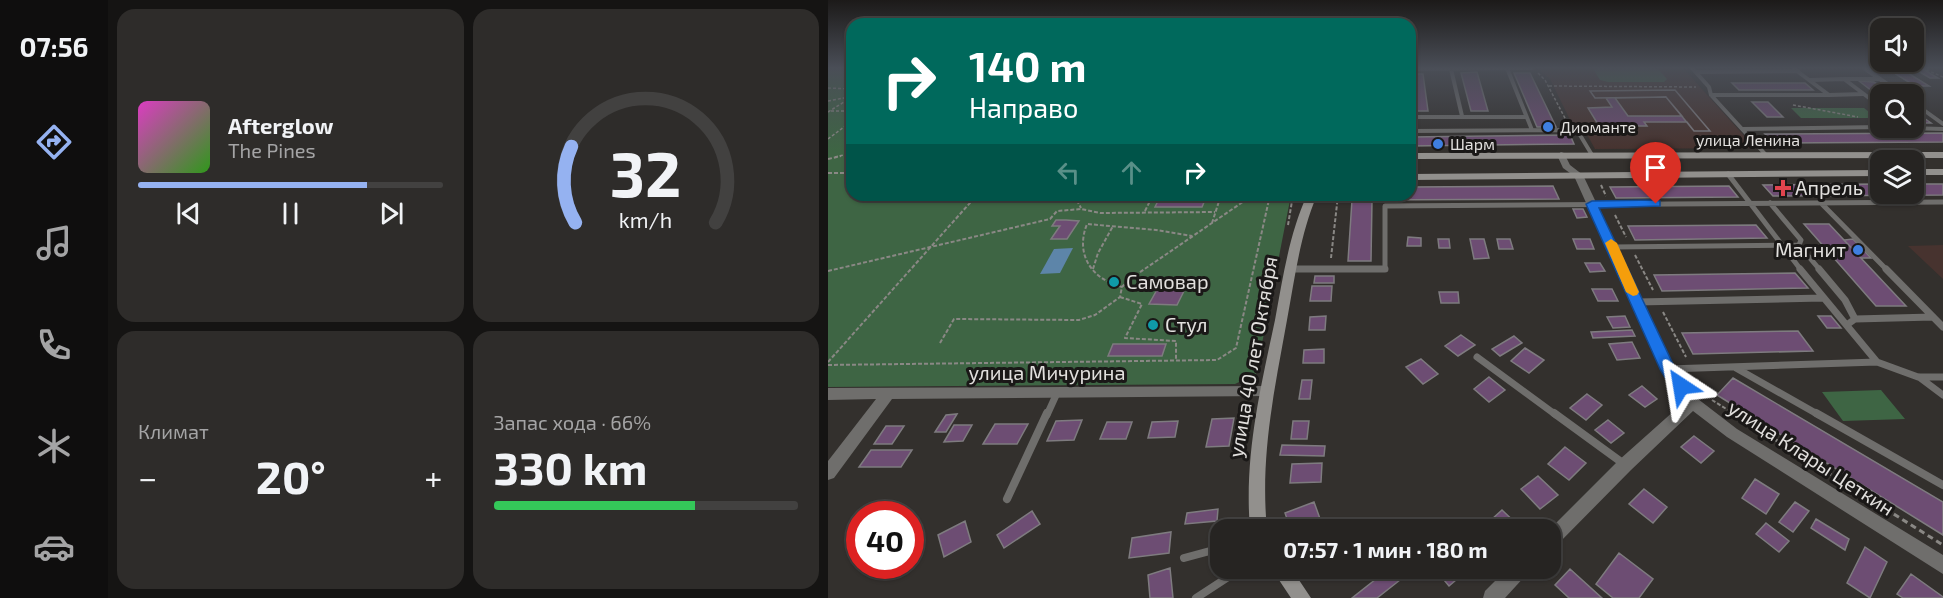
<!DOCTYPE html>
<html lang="ru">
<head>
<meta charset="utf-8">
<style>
	body { margin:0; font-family:"Exo 2",sans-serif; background:#2e2c2a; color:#f1f3f6; height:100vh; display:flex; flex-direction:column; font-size:22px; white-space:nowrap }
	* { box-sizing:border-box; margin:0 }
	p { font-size:20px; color:#a4a4a5 }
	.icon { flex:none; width:33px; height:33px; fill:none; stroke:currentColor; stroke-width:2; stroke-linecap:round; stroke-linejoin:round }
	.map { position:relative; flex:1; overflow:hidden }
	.drawer { display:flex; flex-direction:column; gap:9px; padding:9px; background:#151413; width:720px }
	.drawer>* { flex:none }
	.hud { position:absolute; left:18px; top:18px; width:570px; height:183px; border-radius:18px; box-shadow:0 2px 4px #0004,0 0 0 2px #424140; background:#00695c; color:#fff; overflow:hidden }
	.fabs { position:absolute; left:1042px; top:18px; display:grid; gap:12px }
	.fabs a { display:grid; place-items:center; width:54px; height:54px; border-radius:12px; background:#262422; box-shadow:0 2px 4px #0004,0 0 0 2px #424140; font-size:30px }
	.speed { position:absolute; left:18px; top:501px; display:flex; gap:12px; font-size:30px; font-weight:700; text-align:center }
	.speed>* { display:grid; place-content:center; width:78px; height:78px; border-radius:50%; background:#262422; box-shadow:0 2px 4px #0004,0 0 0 2px #424140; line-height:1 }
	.speed .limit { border:9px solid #d22; background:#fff; color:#111 }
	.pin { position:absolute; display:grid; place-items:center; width:51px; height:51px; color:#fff; margin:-62px -26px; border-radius:50% 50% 50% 0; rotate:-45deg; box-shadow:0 0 6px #0007 }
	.pin .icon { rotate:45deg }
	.me { position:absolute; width:66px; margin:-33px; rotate:327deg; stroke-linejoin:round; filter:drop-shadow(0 0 4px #0008) }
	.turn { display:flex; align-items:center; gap:21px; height:126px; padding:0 24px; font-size:27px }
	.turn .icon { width:78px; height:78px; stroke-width:2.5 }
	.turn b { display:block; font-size:42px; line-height:51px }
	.lanes { display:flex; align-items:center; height:57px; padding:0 24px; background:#0003; justify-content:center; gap:30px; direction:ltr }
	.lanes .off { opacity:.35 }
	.big { font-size:45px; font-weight:700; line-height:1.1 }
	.drawer .card { flex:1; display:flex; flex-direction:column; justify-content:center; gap:9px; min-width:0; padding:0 21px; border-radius:18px; background:#2e2c2a }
	.drawer .dial { align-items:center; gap:0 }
	.dial svg { height:156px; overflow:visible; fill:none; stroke:#424140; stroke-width:7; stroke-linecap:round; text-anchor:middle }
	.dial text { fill:#f1f3f6; stroke:none }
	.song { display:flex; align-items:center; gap:18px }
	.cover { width:72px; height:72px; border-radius:9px; background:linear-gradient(135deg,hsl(310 70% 55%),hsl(110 70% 35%)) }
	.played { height:6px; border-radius:3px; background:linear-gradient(90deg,#95b2f1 75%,#424140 75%) }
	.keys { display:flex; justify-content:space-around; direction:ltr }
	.heat { display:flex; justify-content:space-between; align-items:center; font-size:33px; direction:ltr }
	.charge { height:9px; border-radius:4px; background:linear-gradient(90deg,#34c759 66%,#424140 0) }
	.drawer .tiles { flex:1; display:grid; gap:9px; grid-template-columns:repeat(2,1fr) }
	.trip { position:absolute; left:382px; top:519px; width:351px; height:60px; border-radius:18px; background:#262422; box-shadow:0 2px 4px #0004,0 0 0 2px #424140; font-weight:700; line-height:60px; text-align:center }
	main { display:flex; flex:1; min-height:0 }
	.tabs { display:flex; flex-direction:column; width:108px; justify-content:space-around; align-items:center; background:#0f0e0e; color:#a4a4a5 }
	.tabs .icon { width:42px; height:42px }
	.tabs .on { color:#95b2f1 }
	.tabs b { font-size:27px; color:#f1f3f6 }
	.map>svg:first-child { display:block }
	.education { fill:#47332f }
	.green { fill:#3e6544 }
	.water { fill:#5d85a9 }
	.building { fill:#6d4d73; stroke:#7e7b7f; stroke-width:1.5; fill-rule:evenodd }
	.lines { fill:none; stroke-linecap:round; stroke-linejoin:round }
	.path-far2 { stroke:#8a8885; stroke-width:1.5; stroke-dasharray:3 2; stroke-linecap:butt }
	.path-far1 { stroke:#8a8885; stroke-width:2; stroke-dasharray:4 2; stroke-linecap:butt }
	.path { stroke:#8a8885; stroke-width:3; stroke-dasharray:6 4; stroke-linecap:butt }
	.service-far3 { stroke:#6f6e6c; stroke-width:4 }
	.service-far2 { stroke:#6f6e6c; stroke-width:5 }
	.service-far1 { stroke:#6f6e6c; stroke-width:7 }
	.service { stroke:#6f6e6c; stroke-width:8 }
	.minor { fill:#6f6e6c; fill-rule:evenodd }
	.tertiary { fill:#6f6e6c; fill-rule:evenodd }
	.secondary { fill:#92908d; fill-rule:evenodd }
	.route { fill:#1a73e8; stroke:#114b97; stroke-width:1.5 }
	.slow { fill:#f59e0b }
	.shop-dot { fill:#3f7fe0; stroke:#1a1817; stroke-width:2 }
	.health-dot { fill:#e0444e; stroke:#1a1817; stroke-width:2 }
	.culture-dot { fill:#0f9aa8; stroke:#1a1817; stroke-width:2 }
	.labels { text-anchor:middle; stroke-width:6; stroke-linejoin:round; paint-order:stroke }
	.far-poi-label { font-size:16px; fill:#e2e0de; stroke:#1a1817; text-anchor:start }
	.far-street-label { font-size:16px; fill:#e2e0de; stroke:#1a1817 }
	.poi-label { font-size:20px; fill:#e2e0de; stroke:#1a1817; text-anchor:start }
	.street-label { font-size:20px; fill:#e2e0de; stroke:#1a1817 }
</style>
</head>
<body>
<main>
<nav class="tabs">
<b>07:56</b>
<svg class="icon on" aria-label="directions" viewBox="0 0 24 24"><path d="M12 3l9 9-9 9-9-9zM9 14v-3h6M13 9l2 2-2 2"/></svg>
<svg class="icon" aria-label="music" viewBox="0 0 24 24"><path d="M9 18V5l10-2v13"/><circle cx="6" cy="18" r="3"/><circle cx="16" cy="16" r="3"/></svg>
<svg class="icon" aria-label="phone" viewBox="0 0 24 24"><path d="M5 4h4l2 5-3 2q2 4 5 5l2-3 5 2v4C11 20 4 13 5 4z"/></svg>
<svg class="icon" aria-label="climate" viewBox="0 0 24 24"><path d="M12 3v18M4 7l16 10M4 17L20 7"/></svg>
<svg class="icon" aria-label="car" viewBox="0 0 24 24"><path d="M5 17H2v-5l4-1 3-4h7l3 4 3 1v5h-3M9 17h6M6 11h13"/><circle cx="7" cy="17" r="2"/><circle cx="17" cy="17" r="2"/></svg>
</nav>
<section class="drawer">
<div class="tiles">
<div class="card">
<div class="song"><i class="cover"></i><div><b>Afterglow</b><p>The Pines</p></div></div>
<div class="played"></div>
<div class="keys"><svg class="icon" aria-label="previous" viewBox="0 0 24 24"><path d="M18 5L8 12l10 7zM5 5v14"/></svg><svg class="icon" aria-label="pause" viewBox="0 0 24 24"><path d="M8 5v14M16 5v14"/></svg><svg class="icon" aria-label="next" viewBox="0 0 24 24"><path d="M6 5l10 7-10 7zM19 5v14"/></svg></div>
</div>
<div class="card dial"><svg viewBox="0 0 100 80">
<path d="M14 69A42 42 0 1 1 86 69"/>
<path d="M14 69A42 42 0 0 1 12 30" stroke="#95b2f1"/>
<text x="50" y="56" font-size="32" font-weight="700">32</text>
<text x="50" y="72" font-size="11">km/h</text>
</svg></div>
<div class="card"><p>Климат</p>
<div class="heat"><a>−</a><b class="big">20°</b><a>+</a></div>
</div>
<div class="card"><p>Запас хода · 66%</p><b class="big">330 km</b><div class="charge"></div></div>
</div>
</section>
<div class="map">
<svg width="1115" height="598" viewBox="0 0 1115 598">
	<rect width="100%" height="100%" fill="#33302d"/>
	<path class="education" d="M709 68H855L927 148 767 149 756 129 746 128 722 79Z
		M1115 245V279L1080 246Z"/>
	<path class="green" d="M0 68H24V195H463L428 374 407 384 0 387Z
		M771 68H826L831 70 839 79 836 82H780L772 80 766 70Z
		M963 108H1036L1049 118H973Z
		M1053 390 1077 419 1015 421 994 392Z"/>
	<path class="water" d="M245 248 232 273 212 274 226 249Z"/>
	<path class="building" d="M1058 68H1072L1101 86H1087Z
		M1085 68H1093L1110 78H1102Z
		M649 72 660 111H643L633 73Z
		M686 73H702L728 127H709Z
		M582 74H595L600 111H582Z
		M1031 81 1046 82 1064 94H1053V98Z
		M904 83H977L985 90H911Z
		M847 90 882 131H866L859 122H816L819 126H771L760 108 784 107 778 98H767L762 91ZM838 97 854 116H800L787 98Z
		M847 90 882 131H866L838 97 767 98 762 91Z
		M924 102H940L955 117H939Z
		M1086 111 1103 123H1086Z
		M1115 133V142L946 143 937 134Z
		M742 135 746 144 582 146V137Z
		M1053 184V194H1086V184H1115V195L945 196 935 185Z
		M725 186 731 199 524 200V195H582V187Z
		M901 186 910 197 788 198 782 187Z
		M333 195H379L374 207H327Z
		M524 200H544L543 261H520Z
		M745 209H755L759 217 749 218Z
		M228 220H238L251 221 239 239H223L232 226H224Z
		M976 224H1001L1078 306H1048Z
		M928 225 939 238 807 240 800 226Z
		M580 237 593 238V246H579Z
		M610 239H621L622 248H611Z
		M642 239H656L661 258 646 259Z
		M669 239H682L685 249H671Z
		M745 239H762L766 249H749Z
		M1025 239 1043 258H1033L1016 240Z
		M757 263H772L777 271 762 272Z
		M967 273 980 288 834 291 826 275Z
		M487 276H506V283H486Z
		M484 286H504L503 301H482Z
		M330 288 357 289 349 305 321 304Z
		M764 289H784L790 301H770Z
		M611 292H630L631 303H613Z
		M498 316 497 330H481L482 317Z
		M797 316 802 327 785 328 779 317Z
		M990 316H1003L1013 328H999Z
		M804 330 807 336 765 338 763 332Z
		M970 331 985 351 865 354 854 333Z
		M633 335 647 345 630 356 617 346Z
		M686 336 694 343 672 356 664 349Z
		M804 342 812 358 789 360 781 344Z
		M285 344H338L334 356H280Z
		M697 348 716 360 701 373 683 361Z
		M496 349V363H475L476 350Z
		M593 359 610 374 595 384 578 367Z
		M661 377 677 390 661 402 646 389Z
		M905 378 1115 502V535L889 395Z
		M474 380H484L482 399H471Z
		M814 386 829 399 817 407 801 395Z
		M759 394 774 405 758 420 742 408Z
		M129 414 118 432H107L118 415Z
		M406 418 401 446 378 447 384 419Z
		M254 420 246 440 219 441 228 421Z
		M780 420 796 433 783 443 767 430Z
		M350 421 347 437 320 438 324 422Z
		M465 421H481L479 439H463Z
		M279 422H304L298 439H272Z
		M167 424H200L189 444H155Z
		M126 425H144L135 441 116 442Z
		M58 426H76L64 444H46Z
		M866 436 886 451 873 463 853 447Z
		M454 445 497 446 496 456 452 455Z
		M737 447 758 463 741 480 720 464Z
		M43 450H84L73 467H31Z
		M494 463 493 482 462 483 464 464Z
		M710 476 730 495 712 509 693 489Z
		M927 479 951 494 938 514 914 498Z
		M816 489 839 507 825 523 801 504Z
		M486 502 495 527 487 530H463L457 513Z
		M967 502 981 511 965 532 951 522Z
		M390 509 389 521 357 524 359 513Z
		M674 510 691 526 688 530H652Z
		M204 511 212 524 176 548 169 535Z
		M988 519 1021 539 1017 550 983 528Z
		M137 521 143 542 116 557 110 535Z
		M938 523 961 541 951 552 928 534Z
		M343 532 341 553 301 558 304 538Z
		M1037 547 1059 562 1042 598 1019 583Z
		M791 553 825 579 811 598H785L768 584Z
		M342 568 345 598H322L320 575Z
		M562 568 572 580 549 598H524Z
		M606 568H642L621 586Z
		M742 569 774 598H741L727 585Z
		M1083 574 1115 597 1114 598H1075L1069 594Z"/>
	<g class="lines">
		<path class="path-far2" d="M1094 68 1115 77
			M710 73 717 80 739 122
			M721 86 868 87
			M0 88 24 89
			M0 101 21 97
			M965 105 1030 117
			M3 111H24
			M0 112 24 97
			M0 139 24 121
			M7 157 24 153"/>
		<path class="path-far1" d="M0 159 13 156
			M0 173H24
			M773 185 778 196
			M246 195 253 208
			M317 211 325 195
			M787 215 798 237
			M384 223 393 195
			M460 225 465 195
			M807 255 825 290
			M503 258 510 195
			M265 269 270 253 285 226
			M0 271 222 219 229 211 253 209 272 213 387 212
			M294 287C263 279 247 254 259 224L328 230 364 236
			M292 297 314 304 297 338 348 341V360
			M835 312 858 357
			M112 343 126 319 251 320 267 315 292 297 294 287 302 279 425 195
			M0 362 149 195
			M0 365 389 360 408 348 442 195
			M869 379 877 395
			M884 400 908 415"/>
		<path class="path" d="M905 413 1115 545"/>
		<path class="service-far3" d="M679 68 704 130
			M864 68 881 87 883 95 914 129
			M1036 68 1052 79
			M582 69 704 68
			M623 69 634 116
			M869 72 970 71
			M982 80 1016 79
			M883 95H1001L965 68
			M1001 95 1035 94
			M1086 103 1115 124
			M1053 107 1016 79H1052L1074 94
			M582 117H698
			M1080 128 1115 129
			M582 131 749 130 764 155
			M938 155 914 129 1053 127"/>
		<path class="service-far2" d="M900 174 973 270
			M992 202 1059 270
			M942 203 973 240 971 245 992 270
			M785 247 971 245
			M462 269H557V206L1115 202"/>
		<path class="service-far1" d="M462 269H557
			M972 269 1049 362
			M991 269 1017 300 1027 319 1020 324
			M1058 269 1115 327
			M810 302 995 298
			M1027 319 1105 317
			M649 357 728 415
			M908 368 991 415
			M841 369 1049 362 1090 377H1115
			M1091 377 1115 395
			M219 415 229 393"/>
		<path class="service" d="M726 413 796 464
			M988 413 1115 485
			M179 499 219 413
			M356 558 393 548
			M368 598 414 568"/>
		<path class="minor" d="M439 386 444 387 446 391 444 395 439 396 64 399 6 478 0 480V461L48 399 0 400V388Z"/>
		<path class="tertiary" d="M733 152 736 153 742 165 755 175 846 366 870 399 909 429 1115 555V574L899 437 865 411 803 470 729 545 723 547V530H721L791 460 856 402 833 369 746 176 735 168 729 155Z
			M680 568H702L699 574 677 598H655L657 591Z"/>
		<path class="secondary" d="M1115 152V158L582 159V153Z
			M1086 169H1115V175H1086Z
			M1053 170V176L582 180V174Z
			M479 195H489C472 235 467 277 459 320 446 392 432 456 439 530H422C416 456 432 391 447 320 455 277 461 235 479 195Z
			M443 568H463L483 598H463Z"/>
	</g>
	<linearGradient id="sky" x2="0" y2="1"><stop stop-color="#1c1a19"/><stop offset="0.45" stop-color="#4a4e57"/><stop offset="1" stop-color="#4a4e57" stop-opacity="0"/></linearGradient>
	<rect width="1115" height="151" fill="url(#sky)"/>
	<path class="route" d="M828 200 832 201V206L771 208 846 366 860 386 858 390C845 394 838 379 832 369L758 204 764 201Z"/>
	<path class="slow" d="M783 239 789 243 811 292 809 295 805 296 798 292 777 243Z"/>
	<g class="shop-dot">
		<circle cx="720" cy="127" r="6"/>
		<circle cx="610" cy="144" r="6"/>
		<circle cx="1030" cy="250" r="6"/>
	</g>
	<path class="health-dot" d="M952 179h6v6h6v6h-6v6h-6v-6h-6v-6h6z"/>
	<g class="culture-dot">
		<circle cx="286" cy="282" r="6"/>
		<circle cx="325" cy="325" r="6"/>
	</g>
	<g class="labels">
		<g class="far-poi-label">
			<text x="732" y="133">Диоманте</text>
			<text x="622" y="150">Шарм</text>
		</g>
		<g class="far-street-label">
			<text x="920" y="146">улица Ленина</text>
		</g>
		<g class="poi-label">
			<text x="967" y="195">Апрель</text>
			<text x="1018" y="257" text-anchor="end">Магнит</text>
			<text x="298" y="289">Самовар</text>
			<text x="337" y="332">Стул</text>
		</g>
		<g class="street-label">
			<text transform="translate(425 357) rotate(-80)" y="7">улица 40 лет Октября</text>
			<text x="219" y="380">улица Мичурина</text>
			<text transform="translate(983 458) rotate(33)" y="7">улица Клары Цеткин</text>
		</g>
	</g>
</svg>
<div class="fabs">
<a><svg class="icon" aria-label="sound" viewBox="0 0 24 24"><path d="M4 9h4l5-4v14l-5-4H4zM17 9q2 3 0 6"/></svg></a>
<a><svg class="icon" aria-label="search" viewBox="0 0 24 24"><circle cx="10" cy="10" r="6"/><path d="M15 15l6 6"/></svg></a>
<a><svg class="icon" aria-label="layers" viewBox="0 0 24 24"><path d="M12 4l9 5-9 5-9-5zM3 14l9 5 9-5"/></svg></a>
</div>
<div class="speed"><div class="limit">40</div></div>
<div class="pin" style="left:828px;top:204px;background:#d93025"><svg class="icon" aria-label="arrive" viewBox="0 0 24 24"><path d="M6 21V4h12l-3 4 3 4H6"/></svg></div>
<svg class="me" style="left:853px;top:386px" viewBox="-20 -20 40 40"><path d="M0-17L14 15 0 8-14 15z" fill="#1a73e8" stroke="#fff" stroke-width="4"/></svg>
<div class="trip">07:57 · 1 мин · 180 m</div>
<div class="hud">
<div class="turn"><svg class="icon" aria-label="right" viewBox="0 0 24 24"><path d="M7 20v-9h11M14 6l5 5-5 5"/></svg><div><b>140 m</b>Направо</div></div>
<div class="lanes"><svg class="icon off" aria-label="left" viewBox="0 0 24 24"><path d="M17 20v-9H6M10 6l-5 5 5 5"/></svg><svg class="icon off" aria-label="ahead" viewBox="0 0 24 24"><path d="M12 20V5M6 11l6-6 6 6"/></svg><svg class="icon" aria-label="right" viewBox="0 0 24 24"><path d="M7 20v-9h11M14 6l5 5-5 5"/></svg></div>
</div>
</div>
</main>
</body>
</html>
